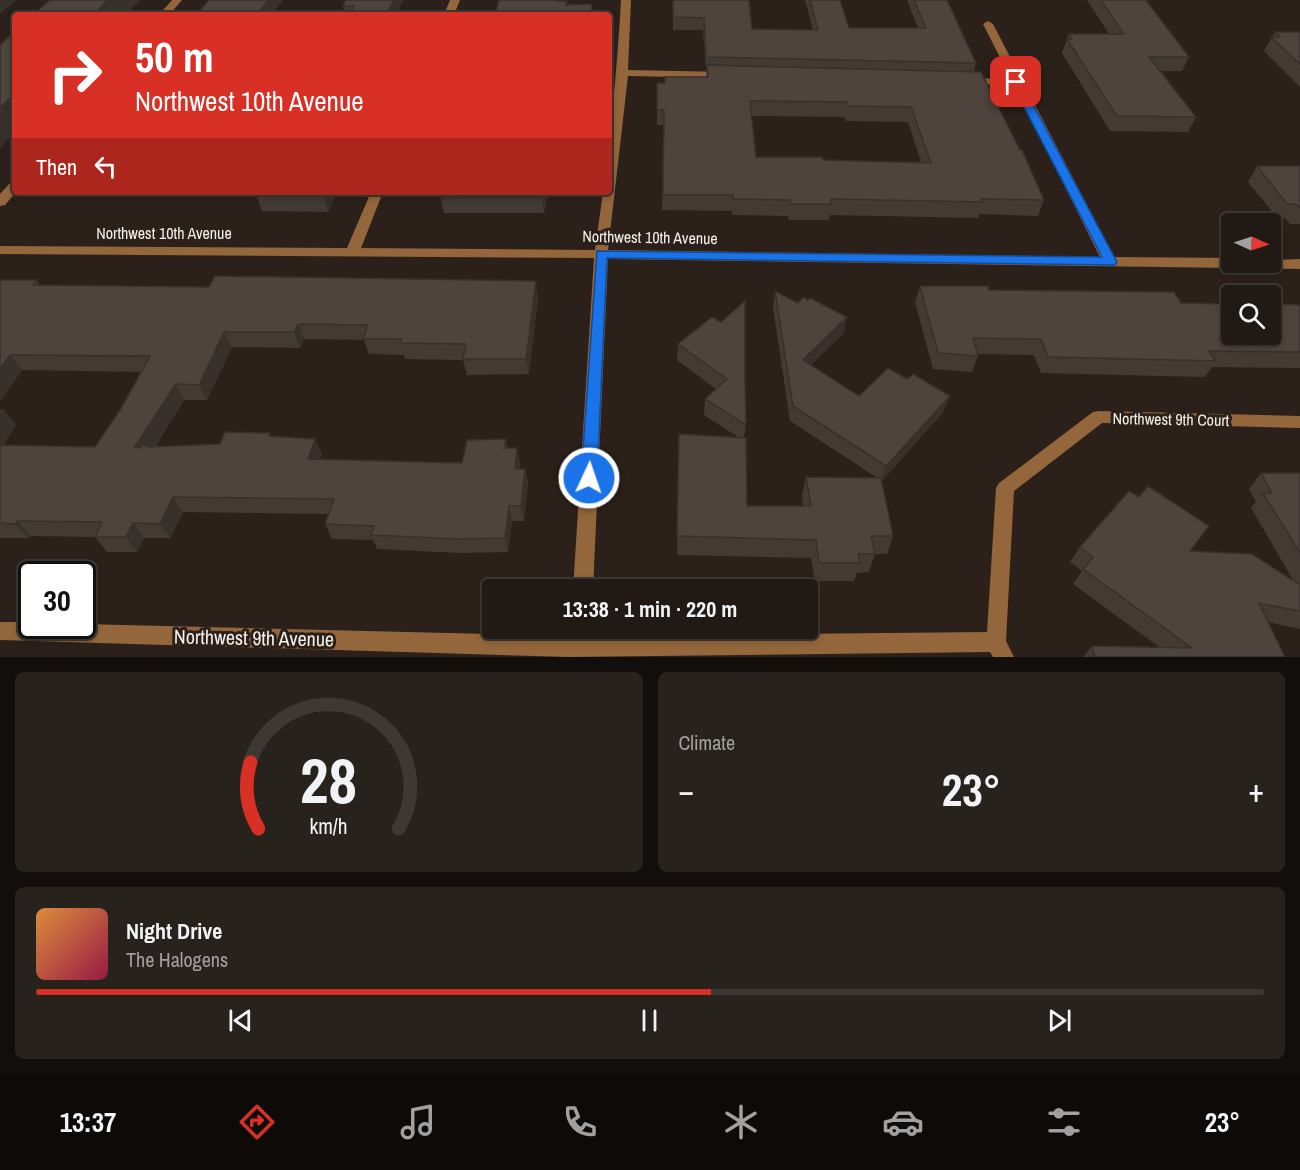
<!DOCTYPE html>
<html lang="en">
<head>
<meta charset="utf-8">
<style>
	body { margin:0; font-family:"Archivo Narrow",sans-serif; background:#28221d; color:#f1f3f6; height:100vh; display:flex; flex-direction:column; font-size:22px; white-space:nowrap }
	* { box-sizing:border-box; margin:0 }
	p { font-size:20px; color:#a2a0a0 }
	.icon { flex:none; width:33px; height:33px; fill:none; stroke:currentColor; stroke-width:2; stroke-linecap:round; stroke-linejoin:round }
	.map { position:relative; height:657px; overflow:hidden }
	.side { display:flex; flex-direction:column; gap:15px; padding:15px; background:#120e0b; flex:1 }
	.side>* { flex:none }
	.top-card { position:absolute; left:12px; top:12px; width:600px; height:183px; border-radius:6px; box-shadow:0 3px 9px #0003,0 0 0 2px #3d3834; background:#d93025; color:#fff; overflow:hidden }
	.needle { width:39px; rotate:93deg }
	.controls { position:absolute; left:1221px; top:213px; display:grid; gap:12px }
	.controls a { display:grid; place-items:center; width:60px; height:60px; border-radius:6px; background:#201914; box-shadow:0 3px 9px #0003,0 0 0 2px #3d3834; font-size:30px }
	.speed { position:absolute; left:18px; top:561px; display:flex; gap:12px; font-size:30px; font-weight:700; text-align:center }
	.speed>* { display:grid; place-content:center; width:78px; height:78px; border-radius:50%; background:#201914; box-shadow:0 3px 9px #0003,0 0 0 2px #3d3834; line-height:1 }
	.speed .limit { border:3px solid #111; border-radius:9px; background:#fff; color:#111 }
	.pin { position:absolute; display:grid; place-items:center; width:51px; height:51px; color:#fff; margin:-26px; border-radius:12px; box-shadow:0 3px 9px #0006 }
	.me { position:absolute; width:66px; margin:-33px; rotate:3deg; stroke-linejoin:round; filter:drop-shadow(0 0 4px #0008) }
	.turn { display:flex; align-items:center; gap:21px; height:126px; padding:0 24px; font-size:27px }
	.turn .icon { width:78px; height:78px; stroke-width:2.5 }
	.turn b { display:block; font-size:42px; line-height:51px }
	.then { display:flex; align-items:center; height:57px; padding:0 24px; background:#0003; gap:12px; font-size:22px }
	.big { font-size:45px; font-weight:700; line-height:1.1 }
	.side .card { flex:1; display:flex; flex-direction:column; justify-content:center; gap:9px; min-width:0; padding:0 21px; border-radius:9px; background:#28221d }
	.side .dial { align-items:center; gap:0 }
	.dial svg { height:156px; overflow:visible; fill:none; stroke:#3d3834; stroke-width:7; stroke-linecap:round; text-anchor:middle }
	.dial text { fill:#f1f3f6; stroke:none }
	.song { display:flex; align-items:center; gap:18px }
	.cover { width:72px; height:72px; border-radius:9px; background:linear-gradient(135deg,hsl(30 70% 55%),hsl(340 70% 35%)) }
	.played { height:6px; border-radius:3px; background:linear-gradient(90deg,#d93025 55%,#3d3834 55%) }
	.keys { display:flex; justify-content:space-around; direction:ltr }
	.heat { display:flex; justify-content:space-between; align-items:center; font-size:33px; direction:ltr }
	.side .tiles { flex:1; display:grid; gap:15px; grid-template-columns:1fr 1fr }
	.card:last-child { grid-column:span 2 }
	.trip { position:absolute; left:482px; top:579px; width:336px; height:60px; border-radius:6px; background:#201914; box-shadow:0 3px 9px #0003,0 0 0 2px #3d3834; font-weight:700; line-height:60px; text-align:center }
	.menu { display:flex; height:96px; justify-content:space-around; align-items:center; background:#0d0a08; color:#a2a0a0 }
	.menu .icon { width:42px; height:42px }
	.menu .current { color:#d93025 }
	.menu b { font-size:27px; color:#f1f3f6 }
	.map>svg:first-child { display:block }
	.lines { fill:none; stroke-linecap:round; stroke-linejoin:round }
	.minor { fill:#94663b; fill-rule:evenodd }
	.wall { fill:#443a34; fill-rule:evenodd }
	.shaded-wall { fill:#37302b }
	.building { fill:#4f443d; stroke:#37302b; stroke-width:1.5; fill-rule:evenodd }
	.route { fill:#1a73e8; stroke:#114b97; stroke-width:1.5 }
	.labels { text-anchor:middle; stroke-width:6; stroke-linejoin:round; paint-order:stroke }
	.street-label { font-size:16px; fill:#f6efea; stroke:#2b211a }
	.near-street-label { font-size:20px; fill:#f6efea; stroke:#2b211a }
</style>
</head>
<body>
<div class="map">
<svg width="1300" height="657" viewBox="0 0 1300 657">
	<rect width="100%" height="100%" fill="#2b211a"/>
	<g class="lines">
		<path class="minor" d="M172 0H182L169 15H159Z
			M450 0H460L454 15H444Z
			M621 0H631L628 70 725 72 730 75 725 78 628 76 608 250 1100 257 1014 85 965 84 960 81 965 78 1011 79 983 24 988 21 993 24 1114 257 1232 258V262L1300 259V269L608 259 593 590H573L594 258 0 254V246L347 248 371 192H383L361 248 595 250 603 192H609C609 128 618 64 621 0Z
			M15 181 16 192 5 205 0 206V194L11 182Z
			M1099 411 1300 416V428L1102 423 1014 491 1006 641 1014 657H993L990 652 569 657 0 640V622H32V626H82V624L570 636 571 628H591V636L987 632 996 488 999 483 1093 412Z"/>
	</g>
	<path class="wall" d="M346 0H403L396 15H345L343 6Z
		M673 0 752 29 813 30 805 0H840L849 28H918L907 0H947L976 63 974 72 1044 200 1038 216 979 214 978 218 830 215 829 220H789L788 216 732 215V211L662 210 663 125H657V83H665L706 77 707 70H706L703 30H673ZM752 116 844 117 846 121 908 122 921 162 823 160 756 157Z
		M1087 0H1146L1189 57 1182 71H1161L1196 117 1188 132 1110 131 1062 53 1069 34H1109Z
		M1275 32H1300V87L1264 51Z
		M1257 166H1300V224H1290L1286 219H1278L1248 182Z
		M256 192H337L328 212 262 211 256 195Z
		M548 192 544 213H444L441 198Z
		M0 280H37L39 285 538 297 529 374 467 375 463 360 405 359 404 355 369 354 364 340 304 339 300 348 232 347 207 400H184L155 447 220 444 272 436 315 439 322 454 320 459 462 463 506 439 507 448 520 463 519 469H525L528 484 524 521H512L508 552 460 553 377 549 373 540 332 539 325 524 329 514 183 512 170 538H144L137 552H107L95 537 31 536 29 538H0V410H4L16 425 3 445 95 447 120 410 142 372 22 370 0 402Z
		M920 286 1181 303 1300 305V368L1212 367 1205 377 1041 373 1034 355 978 354V356L972 372 933 369 915 302Z
		M775 291 798 303 844 333 811 365 859 396 907 379 950 396 944 411 882 481 893 536 887 554H875L869 572 857 573 854 581H815L811 558 677 555 678 453 738 437 704 415 705 399 716 389 677 360 678 344 712 317 746 425 744 437 747 506H803L802 496 806 477H876L790 421 773 307Z
		M1261 473H1300V629L1268 622 1285 657H1083L1092 646 1159 647 1073 584 1082 571 1070 562 1080 547 1190 551 1293 580 1251 508 1256 502 1249 489Z"/>
	<path class="shaded-wall" d="M0 0H16L0 14Z
		M108 0H140L126 15H93Z
		M268 0H283L272 15H258Z
		M394 0H403L396 15H386Z
		M15 93V132L0 148V108Z
		M325 192H337L328 212 323 196Z
		M543 192H548L544 213 542 197Z
		M536 281 538 297 529 374 526 359Z
		M847 317 844 333 800 376 803 360Z
		M298 324 304 339 300 348 294 332Z
		M224 332 232 347 207 400 199 385Z
		M10 355 22 370 0 402V369Z
		M176 384 184 400 144 463 134 448Z
		M950 396 944 411 881 481 886 466Z
		M4 410 16 425 0 450V416Z
		M315 439 322 454 315 474 308 459Z
		M517 448 520 463 517 484 515 469Z
		M525 469 528 484 524 521 521 506Z
		M173 497 183 512 170 538 160 524Z
		M509 506 512 521 508 552 505 538Z
		M17 521 31 536 29 538 15 524Z
		M133 523 144 538 137 552 126 537Z"/>
	<path class="building" d="M50 0H108L93 15H33Z
		M209 0H268L258 15H196Z
		M346 0H394L386 15H349L354 6H343Z
		M499 0H556V1H567L566 5 592 4 591 15H495Z
		M673 0H749L752 29 818 30 810 0H840L849 28H926L914 0H947L976 63 706 57 704 18 673 17Z
		M1101 0H1146L1189 57H1149L1196 117 1117 116 1067 39H1072L1069 34H1124Z
		M15 31V93L0 108V45Z
		M1275 32H1300V64L1271 37H1280Z
		M707 65 981 72 1020 150H1022L1044 200 981 199 983 202 831 199 832 204H791L790 200 733 199V195H663L664 110H657V83H665V77H708ZM750 101 847 102 848 106 911 107 931 163 823 160 822 157H756Z
		M1257 166H1300V208L1296 204H1287Z
		M256 192H325L323 196 256 195Z
		M442 192H543L542 197 441 198Z
		M215 276 536 281 526 359H463L466 344 400 343 402 339H363L368 325 298 324 294 332H224L199 385 176 384 134 448 141 447 142 444 148 447 220 444 225 432 270 433 269 436 315 439 308 459 462 463 467 440 506 439 504 448H517L515 469H525L521 506H509L505 538 456 539 371 535 374 526 325 524 334 499 173 497 160 524 133 523 126 537H95L102 522 17 521 15 524 0 523V445L95 447 120 410 150 356 10 355 0 369V280H37L33 285 209 287Z
		M920 286H988L989 290 1174 292 1181 303 1232 304V334H1270V304L1300 305V352L1209 351 1216 361 1048 357 1041 339 973 338 978 356 938 353Z
		M775 291 798 303 803 297 808 300 810 298 847 317 803 360 859 396 888 368 907 379 913 374 950 396 886 466 793 406Z
		M745 301V380L746 425 705 399 727 379 678 344 712 317 721 322Z
		M0 410H4L0 416Z
		M679 434 746 438 747 506H811L806 477 881 478 893 536H871L875 554H858L860 563H819L816 540 677 536Z
		M1261 473H1300V553L1263 493H1272Z
		M1148 486 1209 526 1190 551 1252 554 1300 585V611L1259 603 1285 657H1095L1092 646 1192 648 1083 569 1093 557 1080 547 1129 491 1139 497Z"/>
	<path class="route" d="M1013 80 1021 82 1117 262 1115 265 607 258 597 478 595 482 589 484 583 482 581 478 597 251 1102 257 1011 82Z"/>
	<g class="labels">
		<g class="street-label">
			<text x="164" y="239">Northwest 10th Avenue</text>
			<text transform="translate(650 237) rotate(1)" y="6">Northwest 10th Avenue</text>
			<text transform="translate(1171 419) rotate(1)" y="6">Northwest 9th Court</text>
		</g>
		<g class="near-street-label">
			<text transform="translate(254 638) rotate(1)" y="7">Northwest 9th Avenue</text>
		</g>
	</g>
</svg>
<div class="controls">
<a><svg class="needle" viewBox="-14 -14 28 28"><path d="M0-13l5 13h-10z" fill="#e53935"/><path d="M0 13l5-13h-10z" fill="#a2a0a0"/></svg></a>
<a><svg class="icon" aria-label="search" viewBox="0 0 24 24"><circle cx="10" cy="10" r="6"/><path d="M15 15l6 6"/></svg></a>
</div>
<div class="speed"><div class="limit">30</div></div>
<div class="pin" style="left:1016px;top:82px;background:#d93025"><svg class="icon" aria-label="arrive" viewBox="0 0 24 24"><path d="M6 21V4h12l-3 4 3 4H6"/></svg></div>
<svg class="me" style="left:589px;top:478px" viewBox="-20 -20 40 40"><circle r="17" fill="#1a73e8" stroke="#fff" stroke-width="3"/><path d="M0-11L8 9 0 5-8 9z" fill="#fff"/></svg>
<div class="trip">13:38 · 1 min · 220 m</div>
<div class="top-card">
<div class="turn"><svg class="icon" aria-label="right" viewBox="0 0 24 24"><path d="M7 20v-9h11M14 6l5 5-5 5"/></svg><div><b>50 m</b>Northwest 10th Avenue</div></div>
<div class="then">Then<svg class="icon" aria-label="left" viewBox="0 0 24 24"><path d="M17 20v-9H6M10 6l-5 5 5 5"/></svg></div>
</div>
</div>
<section class="side">
<div class="tiles">
<div class="card dial"><svg viewBox="0 0 100 80">
<path d="M14 69A42 42 0 1 1 86 69"/>
<path d="M14 69A42 42 0 0 1 10 35" stroke="#d93025"/>
<text x="50" y="56" font-size="32" font-weight="700">28</text>
<text x="50" y="72" font-size="11">km/h</text>
</svg></div>
<div class="card"><p>Climate</p>
<div class="heat"><a>−</a><b class="big">23°</b><a>+</a></div>
</div>
<div class="card">
<div class="song"><i class="cover"></i><div><b>Night Drive</b><p>The Halogens</p></div></div>
<div class="played"></div>
<div class="keys"><svg class="icon" aria-label="previous" viewBox="0 0 24 24"><path d="M18 5L8 12l10 7zM5 5v14"/></svg><svg class="icon" aria-label="pause" viewBox="0 0 24 24"><path d="M8 5v14M16 5v14"/></svg><svg class="icon" aria-label="next" viewBox="0 0 24 24"><path d="M6 5l10 7-10 7zM19 5v14"/></svg></div>
</div>
</div>
</section>
<nav class="menu">
<b>13:37</b>
<svg class="icon current" aria-label="directions" viewBox="0 0 24 24"><path d="M12 3l9 9-9 9-9-9zM9 14v-3h6M13 9l2 2-2 2"/></svg>
<svg class="icon" aria-label="music" viewBox="0 0 24 24"><path d="M9 18V5l10-2v13"/><circle cx="6" cy="18" r="3"/><circle cx="16" cy="16" r="3"/></svg>
<svg class="icon" aria-label="phone" viewBox="0 0 24 24"><path d="M5 4h4l2 5-3 2q2 4 5 5l2-3 5 2v4C11 20 4 13 5 4z"/></svg>
<svg class="icon" aria-label="climate" viewBox="0 0 24 24"><path d="M12 3v18M4 7l16 10M4 17L20 7"/></svg>
<svg class="icon" aria-label="car" viewBox="0 0 24 24"><path d="M5 17H2v-5l4-1 3-4h7l3 4 3 1v5h-3M9 17h6M6 11h13"/><circle cx="7" cy="17" r="2"/><circle cx="17" cy="17" r="2"/></svg>
<svg class="icon" aria-label="filters" viewBox="0 0 24 24"><path d="M4 7h16M4 17h16"/><circle cx="9" cy="7" r="2"/><circle cx="15" cy="17" r="2"/></svg>
<b>23°</b>
</nav>
</body>
</html>
